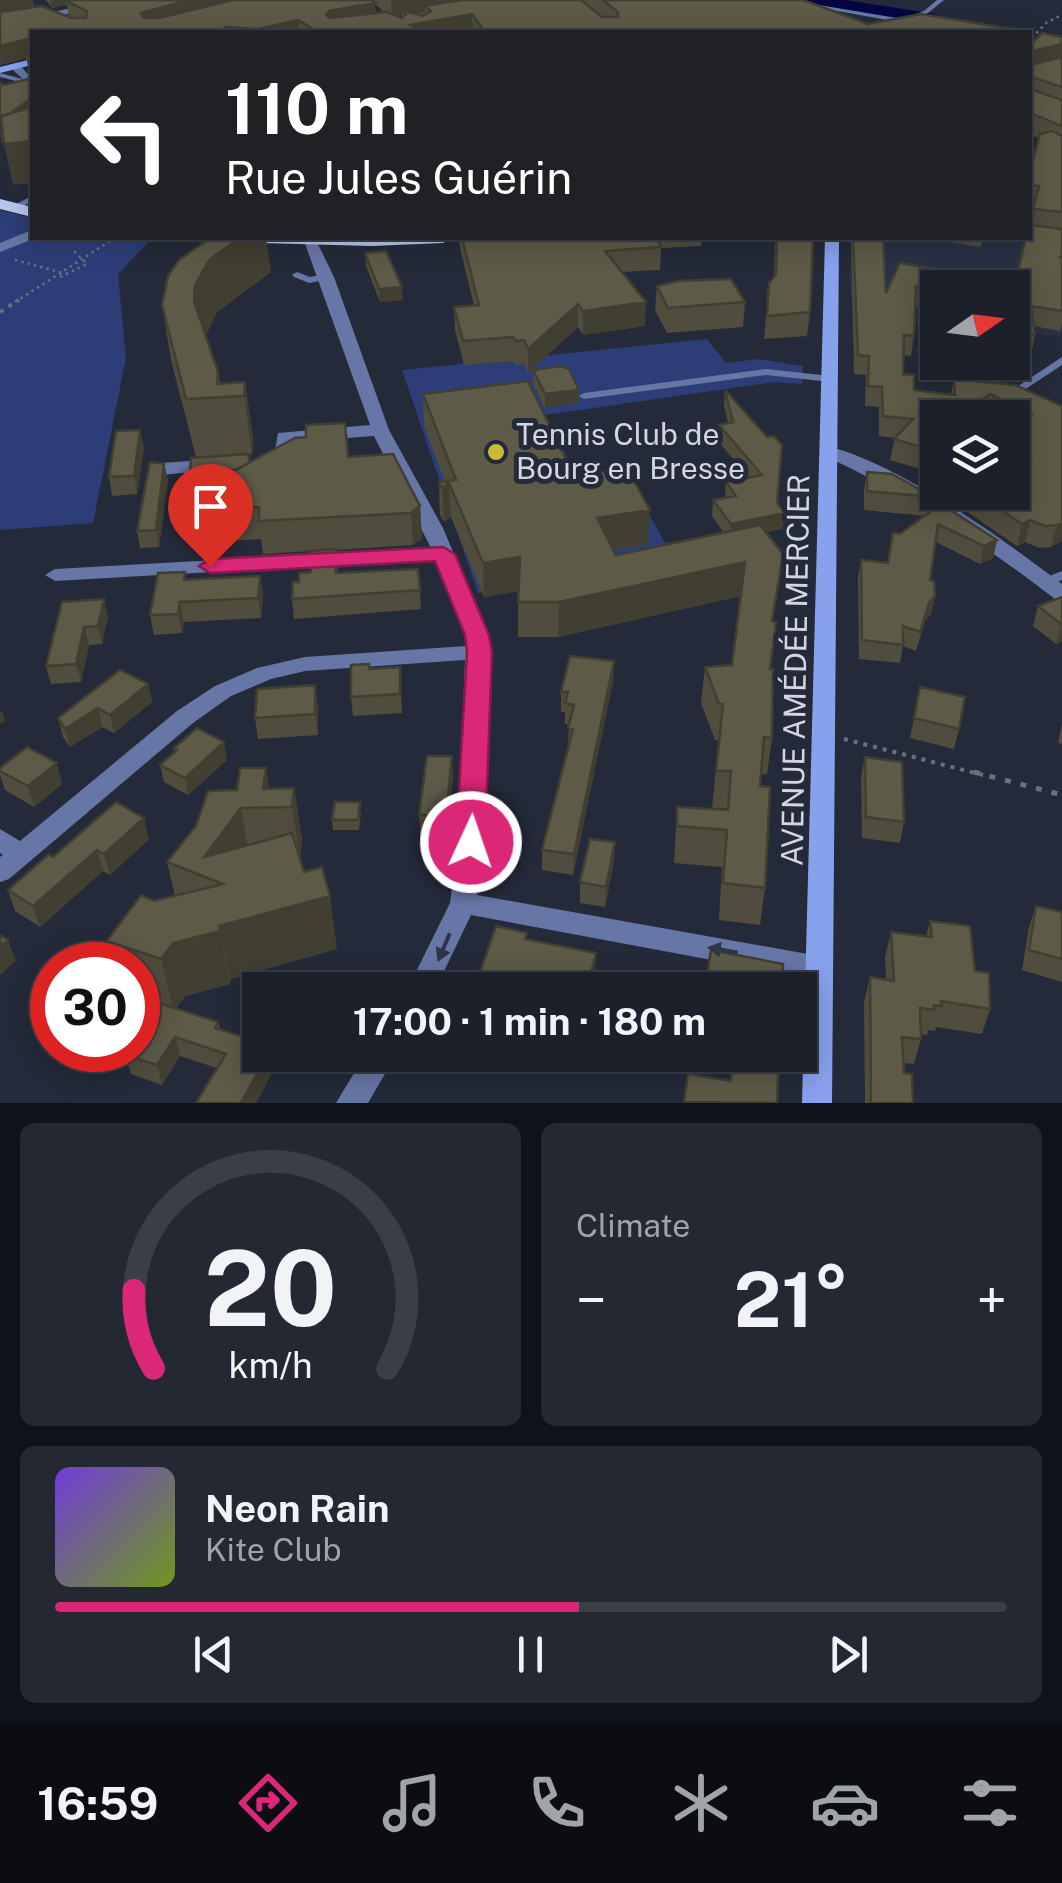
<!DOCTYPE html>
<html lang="en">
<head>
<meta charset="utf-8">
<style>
	body { margin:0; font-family:"Public Sans",sans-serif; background:#242833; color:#f1f3f6; height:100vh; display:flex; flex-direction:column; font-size:38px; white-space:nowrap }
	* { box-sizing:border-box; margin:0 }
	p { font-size:32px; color:#a0a3a9 }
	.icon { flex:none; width:55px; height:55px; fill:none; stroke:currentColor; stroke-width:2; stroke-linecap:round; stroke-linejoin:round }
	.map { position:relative; height:1103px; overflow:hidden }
	.panel { display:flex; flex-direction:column; gap:20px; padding:20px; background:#0f1218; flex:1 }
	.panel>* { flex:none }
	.banner { position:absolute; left:30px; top:30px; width:1002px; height:210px; border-radius:0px; box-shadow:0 5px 25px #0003,0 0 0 2px #393e47; background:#202124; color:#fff; overflow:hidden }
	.needle { width:65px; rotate:76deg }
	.tools { position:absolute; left:920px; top:270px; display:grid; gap:20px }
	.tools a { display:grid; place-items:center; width:110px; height:110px; border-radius:0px; background:#1b202b; box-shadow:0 5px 25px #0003,0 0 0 2px #393e47; font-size:50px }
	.speed { position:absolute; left:30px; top:942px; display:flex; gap:20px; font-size:50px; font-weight:700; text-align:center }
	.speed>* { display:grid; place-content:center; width:130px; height:130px; border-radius:50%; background:#1b202b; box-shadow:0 5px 25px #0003,0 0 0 2px #393e47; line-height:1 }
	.speed .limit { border:15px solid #d22; background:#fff; color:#111 }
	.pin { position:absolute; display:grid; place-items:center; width:85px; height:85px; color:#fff; margin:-102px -42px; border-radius:50% 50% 50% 0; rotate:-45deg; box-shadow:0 0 10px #0007 }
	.pin .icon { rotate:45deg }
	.me { position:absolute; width:110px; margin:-55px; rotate:3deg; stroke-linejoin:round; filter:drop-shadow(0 0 8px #0008) }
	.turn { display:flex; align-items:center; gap:35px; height:210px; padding:0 30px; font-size:45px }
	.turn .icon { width:130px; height:130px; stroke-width:2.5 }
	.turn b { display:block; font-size:70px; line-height:85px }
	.big { font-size:75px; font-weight:700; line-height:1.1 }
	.panel .card { flex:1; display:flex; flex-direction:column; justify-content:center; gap:15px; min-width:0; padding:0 35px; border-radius:15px; background:#242833 }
	.panel .dial { align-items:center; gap:0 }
	.dial svg { height:260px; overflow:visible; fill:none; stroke:#393e47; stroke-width:7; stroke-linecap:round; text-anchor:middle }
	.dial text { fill:#f1f3f6; stroke:none }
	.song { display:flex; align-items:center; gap:30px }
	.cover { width:120px; height:120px; border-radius:15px; background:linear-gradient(135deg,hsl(260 70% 55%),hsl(80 70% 35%)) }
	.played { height:10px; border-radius:5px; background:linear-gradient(90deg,#db2777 55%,#393e47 55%) }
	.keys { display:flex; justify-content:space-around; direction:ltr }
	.heat { display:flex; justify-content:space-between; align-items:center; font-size:55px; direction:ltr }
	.panel .tiles { flex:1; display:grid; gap:20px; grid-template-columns:1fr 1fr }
	.card:last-child { grid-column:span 2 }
	.trip { position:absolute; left:242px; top:972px; width:575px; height:100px; border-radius:0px; background:#1b202b; box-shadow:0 5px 25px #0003,0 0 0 2px #393e47; font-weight:700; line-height:100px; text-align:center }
	.dock { display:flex; height:160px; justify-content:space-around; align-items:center; background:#0b0d11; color:#a0a3a9 }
	.dock .icon { width:70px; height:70px }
	.dock .active { color:#db2777 }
	.dock b { font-size:45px; color:#f1f3f6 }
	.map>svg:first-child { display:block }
	.built { fill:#2a3146 }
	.green { fill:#2d3d78 }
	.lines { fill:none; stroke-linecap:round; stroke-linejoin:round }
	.river { fill:#060543; fill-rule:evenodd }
	.path-far2 { stroke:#6b707d; stroke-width:2.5; stroke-dasharray:2.5 4; stroke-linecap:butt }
	.path-far1 { stroke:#6b707d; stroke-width:4; stroke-dasharray:4 6; stroke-linecap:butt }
	.path { stroke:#6b707d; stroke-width:5; stroke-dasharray:6 10; stroke-linecap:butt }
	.service { fill:#6676a6; fill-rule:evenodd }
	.minor { fill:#6676a6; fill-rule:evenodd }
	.secondary { fill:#88a1ed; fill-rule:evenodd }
	.primary { fill:#b8c6ed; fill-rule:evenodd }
	.wall { fill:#504d3e; fill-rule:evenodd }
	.shaded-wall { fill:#413f32 }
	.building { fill:#5d5a48; stroke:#413f32; stroke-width:2.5 }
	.oneway { fill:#2e3549 }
	.route { fill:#db2777; stroke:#8e194d; stroke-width:2.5 }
	.poi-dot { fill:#ccb938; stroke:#242a39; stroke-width:4 }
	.labels { text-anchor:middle; stroke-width:10; stroke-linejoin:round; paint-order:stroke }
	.poi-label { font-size:30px; fill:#d3d6e0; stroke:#242a39; text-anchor:start }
	.street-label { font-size:30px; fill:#d3d6e0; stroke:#242a39 }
</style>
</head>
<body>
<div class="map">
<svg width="1062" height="1103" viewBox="0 0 1062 1103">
	<rect width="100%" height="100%" fill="#242a39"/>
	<path class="built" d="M853 238H982L1062 248V336L1013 332 1012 288H938L937 325 853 317 849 276Z"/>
	<path class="green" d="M0 210 32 218V238H152L118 274 126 358 93 523 0 530Z
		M707 339 726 363 759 359 803 366 802 384 775 382 545 415 589 498 636 490 673 558 478 593 402 370Z"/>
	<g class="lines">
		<path class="river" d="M799 0H846L935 14 945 20 935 26 809 6Z"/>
		<path class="path-far2" d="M1032 38 1047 22 1062 15
			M15 260 63 273
			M60 277 87 264 71 248
			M15 302 115 238"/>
		<path class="path-far1" d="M0 312 19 300
			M844 739 983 775"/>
		<path class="path" d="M974 772 1062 795"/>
		<path class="service" d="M937 0H944L928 13 904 23 804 5 807 3 903 19 924 11Z
			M0 73 30 81 32 82 28 84 0 77Z
			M32 196V202L14 210 10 207Z
			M297 272 310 277 327 274 332 277 330 279 309 283 294 277 292 275Z
			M1062 357V365L1018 394V398H1010L1006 394Z
			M766 369 831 376 836 379 831 382 766 375 584 399 579 396 584 393Z
			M1062 571V580L1047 586 1041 582 1042 579Z"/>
		<path class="minor" d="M114 0H134L0 28V22Z
			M11 64H19L32 79V88L11 68Z
			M32 230V238H36L0 252V243Z
			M303 238H315L334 277 389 430 443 528 488 635 484 842 477 895 819 956 829 960 833 968 829 976 819 980 471 915 435 990H407L450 903 458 842 465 660 305 671 271 679 231 696 193 723 9 879 0 882V857L3 855 0 853V829L20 841 177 711 215 686 257 668 305 657 466 646V635L436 559 55 581 45 575 55 569 431 548 374 436 293 442 289 465 276 466 267 461 274 456 278 433 370 425Z
			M831 447C904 467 1001 538 1062 584V601L1055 599C982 543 908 494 825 456L822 452 825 448Z
			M217 459 224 461 226 465 224 469 161 475 152 469 161 463Z
			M365 1055H396L368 1103H336Z"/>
		<path class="secondary" d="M32 59V65L0 73V67Z
			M825 238H839L832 1103H802Z"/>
		<path class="primary" d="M0 199 32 207V217L0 209Z
			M252 238H452L443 243 372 246 261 243Z"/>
	</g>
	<path class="wall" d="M0 0H33L34 7 42 6 69 17 67 5 52 8 46 0H371L374 3V0H581L603 17 581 0H803L868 24 921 14 1031 32 1033 42 1042 33 1062 37V323L1060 331 1034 326 1035 335 1031 355 1012 353V288H938V310L915 306 914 336 911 356 904 355 903 374 914 375V390L951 394 954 379 1015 385 1062 406V541L1051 547 1039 548 1025 542 1017 546 963 509 967 492H1012V418H992L985 414 980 418H938V448L920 469 890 460 895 438 879 436V407L865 406 866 375 854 374 851 238H883L886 293 900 263 1015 282 1026 238H1030V222L1034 203H1030V171L1039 138 1030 135V32H473V31L465 32H32V75L29 70 26 58 0 65ZM375 4 385 13H376Z
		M459 238H702L701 246 661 248 660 270 622 272 645 326 583 335 578 327 528 373 524 364 516 365 513 361 464 365 455 330 454 307 474 305 460 248Z
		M775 238H813L810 312 807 336 764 339 769 283 774 277Z
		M926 238H984L980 247Z
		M365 253 403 300 380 302 366 266Z
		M271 272 217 312 206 335 218 372 220 384 245 382 253 439 252 454 196 457 171 360 162 305Z
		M657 286 745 302 743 327 667 333 655 310Z
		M533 370 579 403 545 408 533 383Z
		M725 390 777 503 783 529 766 532 773 621 770 669 772 738 767 774H761L760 786 765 888 760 925 719 920 722 867 674 863 677 807 727 809V808H712L719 740H715L701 703 705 667 732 665 741 596 558 637H518V591L484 597 451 517 444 522 440 515 439 482 445 481 424 426 423 394 574 476 648 544 613 550 616 555 724 533 712 516 713 500 725 498 726 482 749 478 717 440 719 425 728 423 724 405Z
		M144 448 137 494 112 496 109 477Z
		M348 457 420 506 422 539 413 545 336 550 338 572 420 590 421 609 294 619 292 599 299 582 311 572 310 551 263 554 261 539 199 543 193 510 196 491H193L190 473 250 462Z
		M164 464 168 480 159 547 140 548 137 531Z
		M867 472 933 497 930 513 997 540 993 558 980 564 936 542 930 580 935 596 931 614 925 621 916 651 903 646 900 663 859 659 858 578 861 560 888 563 900 534 925 516 864 510V490Z
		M260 576 263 596 261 618 184 622 182 633 154 635 150 615 186 580Z
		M1062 597V641L1056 644 1033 626 1038 606Z
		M62 602 108 617 102 644 89 645 81 682 51 684 46 666Z
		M614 661 613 681 573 875 542 870V850L568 748 569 724H565V712H561V692Z
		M400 667 402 713 353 716 351 697 369 669Z
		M148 684 152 702 114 733 102 727 70 747 63 737 58 718Z
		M920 687 959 729 954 749 910 738Z
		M318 705V735L258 739 255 718Z
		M1062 724V744L1058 743Z
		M174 748 227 760 188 795 164 782 160 765 175 753Z
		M865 757 904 822 900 843 862 838 861 777Z
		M0 768 62 784 34 807 5 790 0 775Z
		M266 768 269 789 294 788 302 840 300 858 304 872 337 949 230 979V984L185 996 176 1008 218 1022 220 1029 276 1065 256 1103H196L217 1068 180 1056 162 1085 131 1074 125 1055 157 1005 138 999V965H114L107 941 154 901 175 896 167 862 237 790Z
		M453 776 447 837 421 835 419 815Z
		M361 812 359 830H333L332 820Z
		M149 839 110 875 103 871 40 927 15 911 8 890 53 857Z
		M615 842 614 862 605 907 580 903V882Z
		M1036 906 1062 912V982L1022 970 1029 927Z
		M930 921 975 971 990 1009 982 1034 936 1027 935 1031 928 1030 927 1035 921 1034V1039L914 1064 903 1063 904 1073 913 1103H865L864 1002 870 977 886 980 885 957 891 932 926 936Z
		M527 933V939L595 972 591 990H479L478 978Z
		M711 950 782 990H705Z"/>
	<path class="shaded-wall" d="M0 0H33L35 11 0 18Z
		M50 0H94L66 1 67 5 52 8Z
		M189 0H255L144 30 141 13Z
		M395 0H496L425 6V12L406 15 402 10V16L392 18 391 1Z
		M375 3 376 20 330 28 326 15 329 11Z
		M472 14 473 31 410 32V25Z
		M298 20 299 32H259L258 29Z
		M31 38 32 57 25 51 26 58 0 65V46Z
		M1062 44V57L1030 69V60L1033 51Z
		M32 98V121L1 142 0 120Z
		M32 141V183L13 185 4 144Z
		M240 238H266L271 272 217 312 204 339 194 301 195 285 210 259Z
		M402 287 403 300 380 302 379 289Z
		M646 302 645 326 583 335V311Z
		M578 304V327L528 373V349Z
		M245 382 253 439 252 454 244 396Z
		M579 390V403L545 408V394Z
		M990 394 985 414 980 418H953Z
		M140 430 144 448 137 494 134 476Z
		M938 432V448L920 469 924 448Z
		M164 464 168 480 159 547 156 530Z
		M449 483 451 517 444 522 442 488Z
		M420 506 422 539 413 545 411 513Z
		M650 510 648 544 596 552 597 518Z
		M785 513 783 529 730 540 731 524Z
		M1030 520 1025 542 1017 546 1022 524Z
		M1062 523V541L1051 547 1057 525Z
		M997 540 993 558 980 564 984 546Z
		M520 557V591L484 597 483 563Z
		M745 562 741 596 558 637 559 602Z
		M260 576 263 596 261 618 258 598Z
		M935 596 931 614 925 621 916 651 929 603Z
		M104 599 108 617 102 644 98 626Z
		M180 602 184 622 182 633 178 614Z
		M1061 624 1062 641 1056 644Z
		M84 627 89 645 81 682 76 664Z
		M614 661 613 681 573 875 574 854Z
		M148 684 152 702 114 733 110 715Z
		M315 685 318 705V735L315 714Z
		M98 708 102 727 70 747 65 729Z
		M2 711 5 721 0 724V712Z
		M224 742 227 760 188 795 185 778Z
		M452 756 453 776 447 837 446 816Z
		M57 763 62 784 34 807 28 786Z
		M266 768 272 807 263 789Z
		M294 788 302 840 300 859 292 807Z
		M241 808 250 860 223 884 204 857Z
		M144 818 149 839 110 875 104 854Z
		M615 842 614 862 605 907 606 887Z
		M97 850 103 871 40 927 33 906Z
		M330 896 337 949 230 979 219 926Z
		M220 931 230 984 185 996 174 1011 161 959 173 943Z
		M8 940 16 961 0 975V947Z
		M596 953 595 972 591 990H587Z
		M175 1037 180 1056 162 1085 157 1065Z
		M267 1055H274L276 1065 256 1103H241Z"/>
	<path class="building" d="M72 0H189L141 13 144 18H159L233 0H371L375 3 329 11 326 15 330 18 387 12 402 18 406 14 402 10 423 16 431 11 425 6 462 0H581L602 17H618V12L603 0H803L868 24 921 14 1031 32 1033 42 1042 33 1062 37V44L1033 51 1030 60 1035 64 1062 57V87L1032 77 1033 90 1062 100V126L1030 113V32H485L472 14 410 25 423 32H318L298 20 258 29 225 27 227 32H32V61L25 51 31 49V38L0 46V12L42 6 71 18H86L87 11 66 1Z
		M32 78V98L9 114 1 116 0 120V83L4 85Z
		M32 107V141L4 144 1 116Z
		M1052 131 1062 136V212L1033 209 1039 186 1030 185V171L1040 134Z
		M1030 225 1062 229V256L1060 257 1062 258V311L1031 306 1035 335 1012 333V288H938V290L916 286 914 336 904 335 903 374 914 375V390L955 395 954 379 1015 385 1062 406V523L1057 525 1045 526 1030 520 1022 524 975 492H1012V467L1031 459 1012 449V425L1032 414 990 394 953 418H938V432L924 448 894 439 913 419 883 416 882 387 868 386 869 356 858 355 853 238H883L886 293 900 263 1015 282 1026 238H1030Z
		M210 238H240L210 259 195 285 194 301 218 372 217 384 245 382 244 396 186 399 162 305 168 276 179 260Z
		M462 238H656L661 247 605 251 646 302 583 311 578 304 528 349 524 340 516 341 513 337 463 341 454 307 479 305Z
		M777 238H813L810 312 767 316 769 283 776 274Z
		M386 251 402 287 379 289 365 253Z
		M731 279 745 302 668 308 657 286 678 281Z
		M562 366 569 369 579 390 545 394 533 370Z
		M528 381 574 476 627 468 650 510 597 518 616 555 760 525 783 554 772 621 776 622 770 669H773L772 738 764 737 760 786 770 787 765 888 723 883 727 830 677 826V807L728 810 731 771H716L723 704H719L705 667 732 665 745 562 559 602H518L520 557 483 563 449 483 442 488 439 482 456 480 423 394Z
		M725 390 767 437 774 436 782 445 777 503 785 513 731 524 713 500 736 496 726 482 762 475 719 425 733 422Z
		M345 423 348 457 393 454 420 506 411 513 259 521V507L193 510 196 491 295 438 306 437V425Z
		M140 430 134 476 109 477 116 431Z
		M249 454V463L236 470 190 473 191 458Z
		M150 462 164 464 156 530 137 531Z
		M867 472 892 474 933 497 867 491Z
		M941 504 997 540 984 546 938 524 930 580 934 581 935 596 929 603 920 632 903 626V645L862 640 861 560 888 563 893 533 900 534Z
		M336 549V573L418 569 420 590 292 599 293 582H299V573L311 572 310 551Z
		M185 572 184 580 260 576 258 598 180 602 178 614 150 615 158 573Z
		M1062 597V624H1061L1038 606Z
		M104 599 98 626 84 627 76 664 46 666 62 602Z
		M570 656 614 661 574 854 542 850 573 729 568 728 574 705 565 703 568 692H561Z
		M369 664V669L400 667V694L351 697V665Z
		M120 670 148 684 110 715 98 708 65 729 58 718Z
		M315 685V714L255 718 257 689Z
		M920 687 965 697 959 729 914 718Z
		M197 728 224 742 185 778 160 765 177 750 174 748Z
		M27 747 57 763 28 786 0 771V768Z
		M427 756H452L446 816 419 815Z
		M865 757 902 762 904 822 866 817Z
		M240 768H266L263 789 294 788 292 807 241 808 204 857 292 833 304 872 322 867 330 896 219 926 220 931 173 943 161 959 107 941 141 895 154 901 223 884 167 862 196 826 208 791 237 790Z
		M116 802 144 818 104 854 97 850 33 906 8 890 49 854 53 857Z
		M335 802H360L358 820H332Z
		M590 839 615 842 606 887 580 882Z
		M1036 906 1062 912V959L1029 950Z
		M930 921 970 926 975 971 989 973 990 1009 941 1001 942 1006 934 1005V1010L920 1008 921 1039 902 1037 904 1073 912 1074 913 1103H871L870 977 894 981 891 932 932 937Z
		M496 926 527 933 525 939 596 953 587 990H552L478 978Z
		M0 935 8 940 0 947Z
		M711 950 783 964 782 990H756V984L707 974Z
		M159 1003 218 1022 215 1028 260 1042V1055H267L241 1103H196L226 1054 175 1037 157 1065 125 1055 128 1050H138V1036Z
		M733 1055H779L777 1103 684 1102 688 1074 731 1081Z"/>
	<defs><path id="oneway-solid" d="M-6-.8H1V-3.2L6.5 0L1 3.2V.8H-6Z" transform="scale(2.5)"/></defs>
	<g class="oneway">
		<use href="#oneway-solid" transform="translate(444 947) rotate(113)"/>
		<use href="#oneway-solid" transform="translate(723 950) rotate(-170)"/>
	</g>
	<path class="route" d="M443 547 455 554 489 635 492 652 485 842 481 850 471 853 461 850 456 842 467 652 465 635 435 561 210 573 199 566 210 559Z"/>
	<circle class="poi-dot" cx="496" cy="452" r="10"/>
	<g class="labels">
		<g class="poi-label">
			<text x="516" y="445">Tennis Club de<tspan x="516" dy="34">Bourg en Bresse</tspan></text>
		</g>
		<g class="street-label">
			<text transform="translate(796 670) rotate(-89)" y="10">AVENUE AMÉDÉE MERCIER</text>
		</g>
	</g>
</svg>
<div class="tools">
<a><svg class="needle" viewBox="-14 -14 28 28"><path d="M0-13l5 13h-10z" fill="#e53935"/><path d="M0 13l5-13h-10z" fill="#a0a3a9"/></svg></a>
<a><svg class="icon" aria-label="layers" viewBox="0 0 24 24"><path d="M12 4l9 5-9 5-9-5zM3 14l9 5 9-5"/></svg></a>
</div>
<div class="speed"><div class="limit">30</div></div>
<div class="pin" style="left:210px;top:566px;background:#d93025"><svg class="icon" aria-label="arrive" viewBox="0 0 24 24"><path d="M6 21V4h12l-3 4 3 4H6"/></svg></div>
<svg class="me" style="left:471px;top:842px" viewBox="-20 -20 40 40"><circle r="17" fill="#db2777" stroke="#fff" stroke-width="3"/><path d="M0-11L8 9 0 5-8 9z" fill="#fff"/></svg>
<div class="trip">17:00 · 1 min · 180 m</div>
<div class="banner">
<div class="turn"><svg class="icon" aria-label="left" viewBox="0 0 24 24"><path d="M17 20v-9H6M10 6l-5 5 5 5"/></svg><div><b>110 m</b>Rue Jules Guérin</div></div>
</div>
</div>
<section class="panel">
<div class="tiles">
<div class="card dial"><svg viewBox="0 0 100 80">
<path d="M14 69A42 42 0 1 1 86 69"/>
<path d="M14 69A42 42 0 0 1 8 45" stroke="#db2777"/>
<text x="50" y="56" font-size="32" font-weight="700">20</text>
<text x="50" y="72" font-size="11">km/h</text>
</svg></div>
<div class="card"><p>Climate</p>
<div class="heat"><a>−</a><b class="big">21°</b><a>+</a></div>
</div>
<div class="card">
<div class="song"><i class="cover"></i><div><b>Neon Rain</b><p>Kite Club</p></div></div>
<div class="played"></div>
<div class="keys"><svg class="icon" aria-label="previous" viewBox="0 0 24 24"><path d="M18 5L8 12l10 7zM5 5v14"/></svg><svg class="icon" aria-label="pause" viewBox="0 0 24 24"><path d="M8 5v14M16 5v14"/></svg><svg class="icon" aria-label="next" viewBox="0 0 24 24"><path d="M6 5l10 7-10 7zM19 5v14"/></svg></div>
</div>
</div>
</section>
<nav class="dock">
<b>16:59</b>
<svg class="icon active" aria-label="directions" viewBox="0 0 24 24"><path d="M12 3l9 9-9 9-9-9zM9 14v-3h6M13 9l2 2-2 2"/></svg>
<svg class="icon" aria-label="music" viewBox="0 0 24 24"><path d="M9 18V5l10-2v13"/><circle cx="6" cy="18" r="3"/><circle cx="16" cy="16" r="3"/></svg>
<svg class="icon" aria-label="phone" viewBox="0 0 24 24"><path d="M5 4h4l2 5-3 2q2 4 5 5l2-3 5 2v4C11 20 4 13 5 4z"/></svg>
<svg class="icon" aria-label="climate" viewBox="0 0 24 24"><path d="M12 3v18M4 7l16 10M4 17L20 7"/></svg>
<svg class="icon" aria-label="car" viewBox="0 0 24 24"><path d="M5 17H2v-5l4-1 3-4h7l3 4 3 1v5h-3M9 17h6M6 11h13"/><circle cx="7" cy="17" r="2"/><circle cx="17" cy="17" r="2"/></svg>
<svg class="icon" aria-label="filters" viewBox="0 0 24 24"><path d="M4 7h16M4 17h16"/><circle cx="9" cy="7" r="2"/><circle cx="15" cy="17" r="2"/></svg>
</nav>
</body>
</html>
